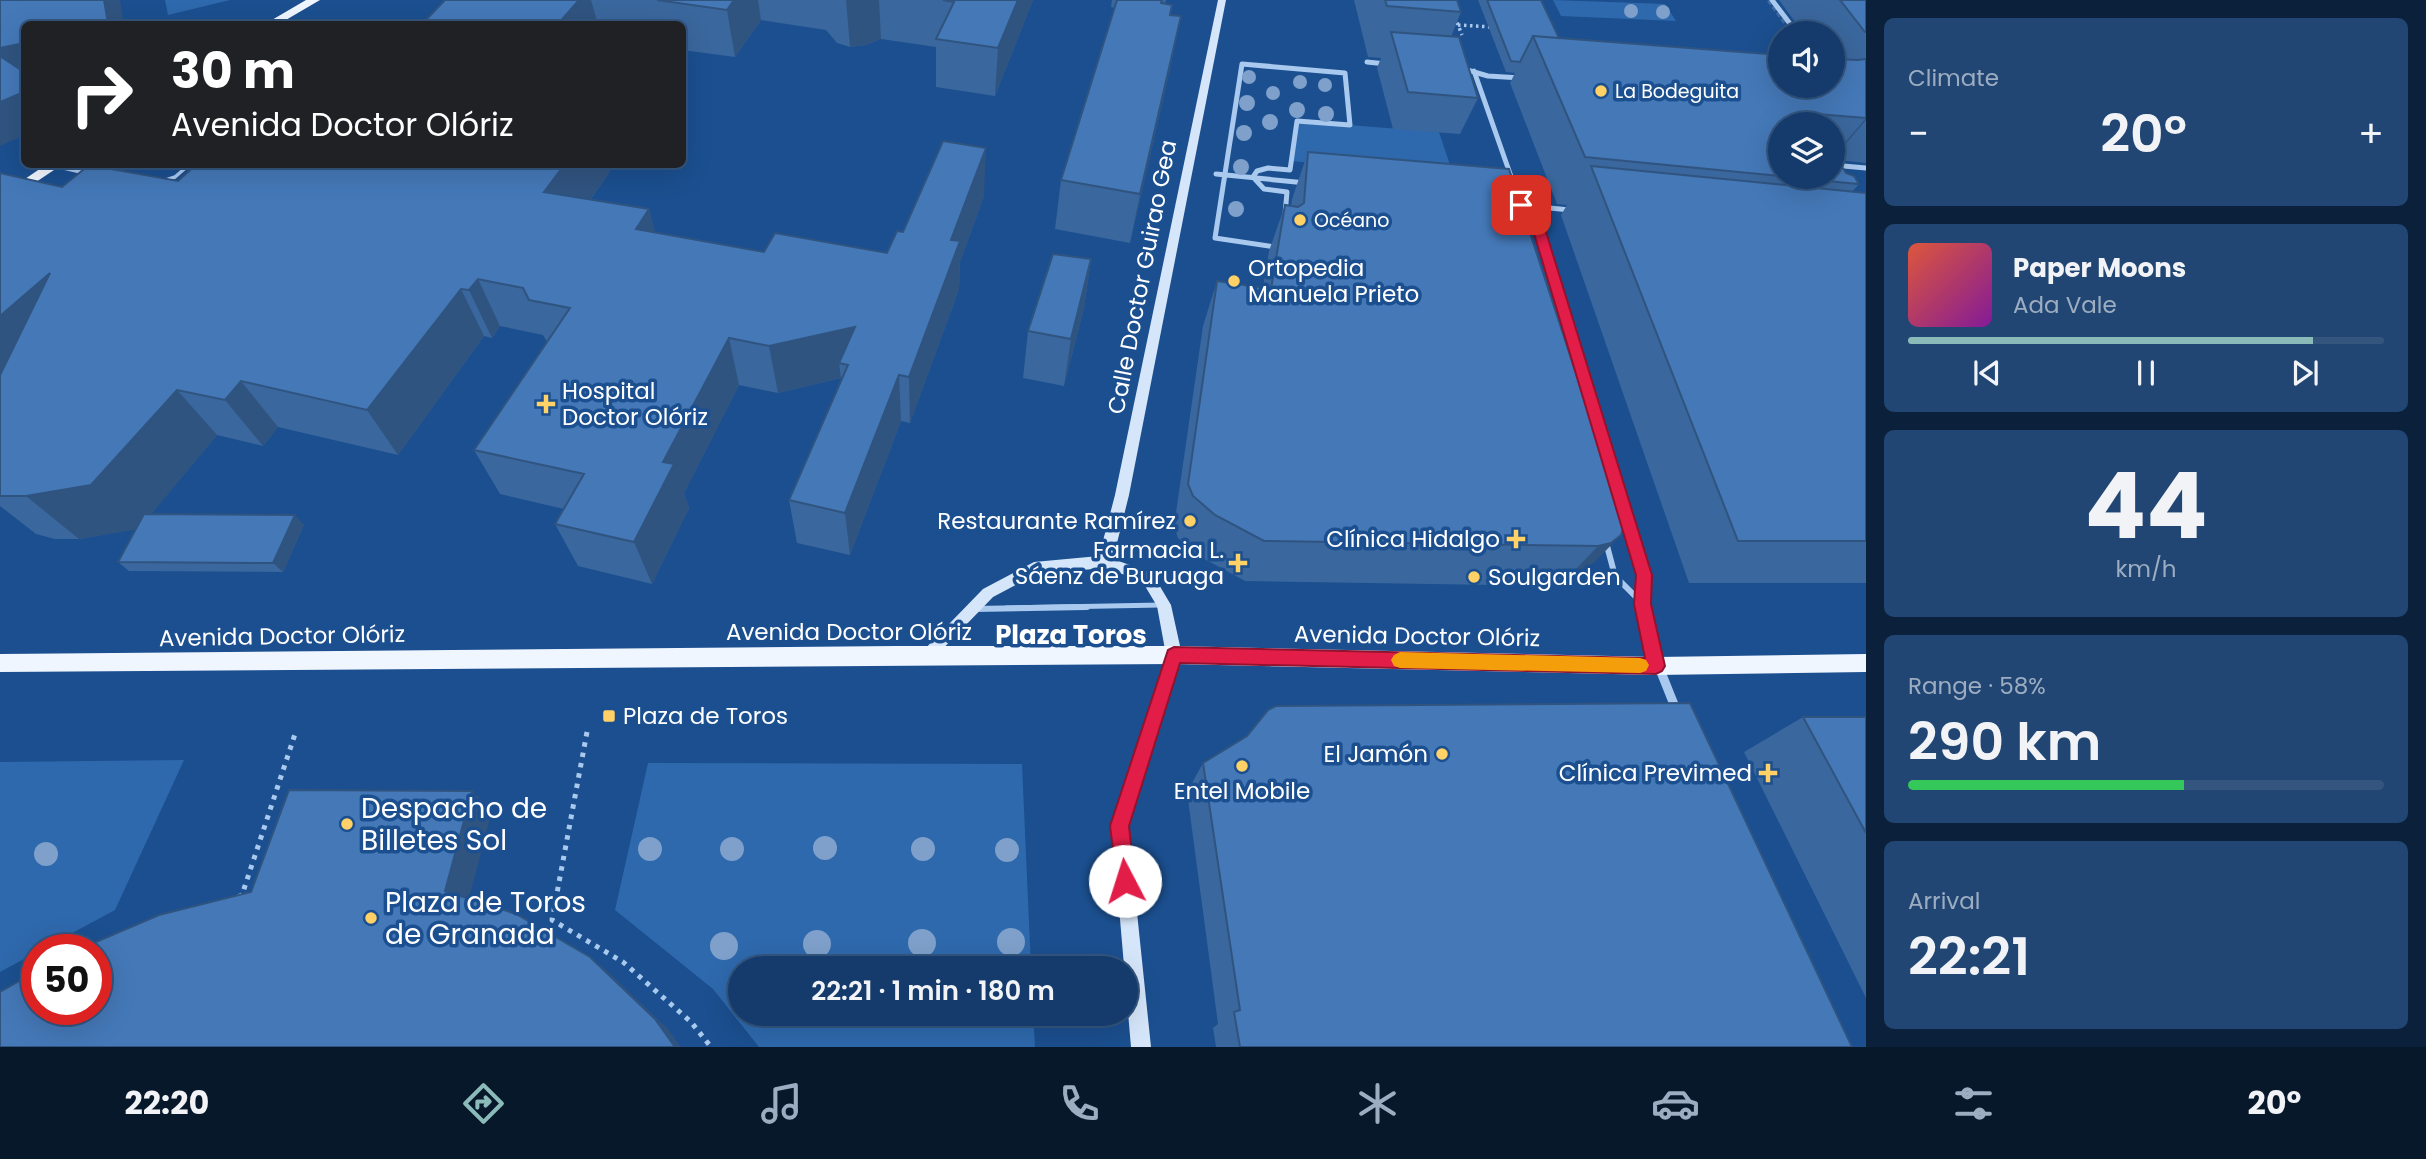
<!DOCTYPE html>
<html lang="en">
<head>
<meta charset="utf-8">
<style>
	body { margin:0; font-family:Poppins,sans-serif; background:#214673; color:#f1f3f6; height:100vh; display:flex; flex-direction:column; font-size:26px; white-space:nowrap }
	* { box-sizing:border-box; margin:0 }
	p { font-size:23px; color:#9dadc1 }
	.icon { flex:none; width:38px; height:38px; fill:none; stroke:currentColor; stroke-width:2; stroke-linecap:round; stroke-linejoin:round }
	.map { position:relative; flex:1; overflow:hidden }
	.drawer { display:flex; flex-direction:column; gap:18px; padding:18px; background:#0b203b; width:560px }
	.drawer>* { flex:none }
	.banner { position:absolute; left:21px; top:21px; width:665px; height:147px; border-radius:10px; box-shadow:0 7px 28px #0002,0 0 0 2px #33557e; background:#202124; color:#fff; overflow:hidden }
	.fabs { position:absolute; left:1768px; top:21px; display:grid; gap:14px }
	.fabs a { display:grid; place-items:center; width:77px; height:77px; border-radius:50%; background:#143b6b; box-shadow:0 7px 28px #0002,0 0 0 2px #33557e; font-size:35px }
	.speed { position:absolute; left:21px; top:934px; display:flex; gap:14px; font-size:35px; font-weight:700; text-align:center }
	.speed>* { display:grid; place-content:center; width:91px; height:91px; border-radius:50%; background:#143b6b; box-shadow:0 7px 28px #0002,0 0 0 2px #33557e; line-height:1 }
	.speed .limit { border:10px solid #d22; background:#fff; color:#111 }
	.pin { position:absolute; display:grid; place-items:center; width:60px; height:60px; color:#fff; margin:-30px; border-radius:14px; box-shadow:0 4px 10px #0006 }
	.me { position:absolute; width:77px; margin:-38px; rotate:355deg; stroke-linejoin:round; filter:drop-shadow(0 0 5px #0008) }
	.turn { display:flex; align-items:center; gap:24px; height:147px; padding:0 35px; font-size:32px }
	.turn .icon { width:91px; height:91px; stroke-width:2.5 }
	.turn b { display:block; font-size:49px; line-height:60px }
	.big { font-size:52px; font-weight:600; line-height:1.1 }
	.drawer .widget { flex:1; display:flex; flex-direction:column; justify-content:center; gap:10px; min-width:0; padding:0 24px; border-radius:10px; background:#214673 }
	.drawer .dial { align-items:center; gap:0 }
	.dial b { font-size:91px; line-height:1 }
	.song { display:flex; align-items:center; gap:21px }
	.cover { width:84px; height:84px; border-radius:10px; background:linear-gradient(135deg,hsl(10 70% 55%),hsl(290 70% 35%)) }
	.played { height:7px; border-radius:4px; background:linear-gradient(90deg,#8bbbb9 85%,#33557e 85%) }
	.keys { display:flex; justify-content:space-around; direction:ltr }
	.heat { display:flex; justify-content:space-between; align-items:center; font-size:38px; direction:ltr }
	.charge { height:10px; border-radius:5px; background:linear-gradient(90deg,#34c759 58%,#33557e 0) }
	.trip { position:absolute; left:728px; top:956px; width:410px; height:70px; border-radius:35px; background:#143b6b; box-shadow:0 7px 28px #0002,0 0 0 2px #33557e; font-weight:600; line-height:70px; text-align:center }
	.menu { display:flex; height:112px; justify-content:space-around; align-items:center; background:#08182b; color:#9dadc1 }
	.menu .icon { width:49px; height:49px }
	.menu .on { color:#8bbbb9 }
	.menu b { font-size:32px; color:#f1f3f6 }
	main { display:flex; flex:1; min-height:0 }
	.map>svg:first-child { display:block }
	.green { fill:#2e69ad }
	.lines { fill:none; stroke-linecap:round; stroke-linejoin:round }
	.street-tunnel { stroke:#3d69a0; stroke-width:5; stroke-dasharray:5 2.5; stroke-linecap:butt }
	.path-far1 { stroke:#a9c9ee; stroke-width:3.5; stroke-dasharray:2.5 3.5; stroke-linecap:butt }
	.path { stroke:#a9c9ee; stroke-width:5; stroke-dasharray:4.5 6; stroke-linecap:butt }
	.lane-far2 { stroke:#a9c9ee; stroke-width:3.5 }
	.lane-far1 { stroke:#a9c9ee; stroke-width:5 }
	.lane { stroke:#a9c9ee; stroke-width:6 }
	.street-far2 { stroke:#a9c9ee; stroke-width:5 }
	.street-far1 { stroke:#a9c9ee; stroke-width:6 }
	.street { stroke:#a9c9ee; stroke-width:9 }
	.secondary { fill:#d6e6fa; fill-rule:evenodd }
	.primary { fill:#f0f6ff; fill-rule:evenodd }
	.tree { fill:#7ea0ca }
	.wall { fill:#3a679d; fill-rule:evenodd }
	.shaded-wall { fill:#305480 }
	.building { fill:#4478b7; stroke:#305480; stroke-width:2 }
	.route { fill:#e11d48; stroke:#92132f; stroke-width:2 }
	.slow { fill:#f59e0b }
	.poi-dot { fill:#ffd166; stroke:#1b4f8f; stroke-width:2.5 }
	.labels { text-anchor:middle; stroke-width:7; stroke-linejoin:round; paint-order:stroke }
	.far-poi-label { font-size:19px; fill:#fff; stroke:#1b4f8f; text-anchor:start }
	.poi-label { font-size:23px; fill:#fff; stroke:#1b4f8f; text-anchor:end }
	.street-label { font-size:23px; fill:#fff; stroke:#1b4f8f }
	.quarter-label { font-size:26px; font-weight:bold; fill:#fff; stroke:#1b4f8f }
	.near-poi-label { font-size:28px; fill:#fff; stroke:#1b4f8f; text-anchor:start }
</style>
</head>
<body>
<main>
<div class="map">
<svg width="1866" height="1047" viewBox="0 0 1866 1047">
	<rect width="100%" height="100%" fill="#1b4f8f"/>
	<path class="green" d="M165 0H230L168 15Z
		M1553 0 1665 4 1676 21 1561 16Z
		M1297 121 1439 132 1454 177 1292 161Z
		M184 760 115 910 0 972V762Z
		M648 763 1022 764 1031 968H740V1013H1033L1035 1047H759L713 989 615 910Z"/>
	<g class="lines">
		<path class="street-tunnel" d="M1769 0 1793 33"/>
		<path class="path-far1" d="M1455 17 1462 35
			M1458 25 1492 27"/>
		<path class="path" d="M587 732 552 920 623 962 691 1022 711 1047
			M238 897 242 895 296 731"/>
		<path class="lane-far2" d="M280 19 303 24
			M55 166 85 173
			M163 181 175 177 190 164"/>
		<path class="lane-far1" d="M1006 608 1161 605"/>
		<path class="lane" d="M975 609 1087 607"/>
		<path class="street-far2" d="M1772 0 1797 33
			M1367 62 1386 64
			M1465 63 1467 70 1488 76 1521 78
			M1242 64 1345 73 1350 125 1297 121 1290 170 1268 168 1257 171 1253 177 1264 189 1287 192 1282 248 1215 238Z
			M1474 71 1521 205
			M1832 165 1866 168
			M1216 174 1306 183
			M1520 205 1570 210
			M1521 205 1536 219 1550 267"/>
		<path class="street-far1" d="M1550 265 1644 575 1645 608
			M1606 542 1615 576 1643 604"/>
		<path class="street" d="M1645 607 1657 662 1677 712"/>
		<path class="secondary" d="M1218 0H1226L1129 495 1113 559 1152 573 1171 605 1182 655 1128 826 1151 1047H1131L1112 826 1166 655 1157 606 1142 581 1105 568 1036 574 993 597 931 661 926 663 921 661 918 656 983 589 1034 562 1099 556 1115 495Z"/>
		<path class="primary" d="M306 0H320L279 24H265Z
			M47 164H63L0 206V196Z
			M896 646H1174L1656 657 1866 654V672L1656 675 1174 664 0 672V654Z"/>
	</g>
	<g class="tree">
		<circle cx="1631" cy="11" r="7"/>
		<circle cx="1663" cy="12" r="7"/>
		<circle cx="1249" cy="77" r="7"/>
		<circle cx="1300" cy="82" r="7"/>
		<circle cx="1325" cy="85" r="7"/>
		<circle cx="1273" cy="93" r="7"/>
		<circle cx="1247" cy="103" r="8"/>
		<circle cx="1297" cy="110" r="8"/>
		<circle cx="1326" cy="114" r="8"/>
		<circle cx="1270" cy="122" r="8"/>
		<circle cx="1244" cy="133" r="8"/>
		<circle cx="1241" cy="167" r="8"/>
		<circle cx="1236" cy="209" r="8"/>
		<circle cx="825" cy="848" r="12"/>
		<circle cx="650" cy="849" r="12"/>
		<circle cx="732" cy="849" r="12"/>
		<circle cx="923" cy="849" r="12"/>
		<circle cx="1007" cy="850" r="12"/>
		<circle cx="46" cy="854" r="12"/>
		<circle cx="1011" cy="942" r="14"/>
		<circle cx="922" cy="943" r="14"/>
		<circle cx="817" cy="944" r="14"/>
		<circle cx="724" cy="946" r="14"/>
	</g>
	<path class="wall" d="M445 0H1033L995 96 936 87V47L881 39 866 45 850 47 837 43 826 30 761 20 735 57 682 50V24H422Z
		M1112 0H1166L1165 4 1172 5 1170 15 1171 65 1130 243 1055 229 1061 180 1115 8 1111 7Z
		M1354 0H1457L1461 12 1451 37 1478 98 1460 134 1393 129 1377 68 1381 58 1368 57Z
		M1478 0H1541L1559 38 1832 86V33H1800L1801 30 1779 0H1866V163L1838 160 1846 173 1859 184 1852 192 1866 193V583H1689L1561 215 1567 205 1557 204 1510 83 1515 73 1506 72ZM1780 124H1832V177H1780Z
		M1308 152 1623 517 1581 576 1572 583 1560 586 1245 581 1199 556 1178 538 1174 526 1203 326 1217 281 1263 287 1269 251 1285 205 1291 206 1292 199Z
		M197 164H615L591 199 649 209 655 233 764 252 887 253 903 232 984 196 960 262 959 289 910 423 901 421 850 555 797 543 789 500 841 380V378L778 393 739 385 684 493 689 508 652 584 578 566 555 524 564 509 500 494 474 450 547 342 543 335 500 326 492 338 484 336 398 455 278 427 263 446 217 435 151 514 304 525 283 572 129 571 118 562 136 529 79 539H55L36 534 0 506V173L62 187 178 181Z
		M1091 259 1084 308 1064 386 1023 378 1028 331Z
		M1803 717H1866V998L1744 752Z
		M1203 763 1852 1047H1216L1213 1028 1218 1024 1187 792Z"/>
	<path class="shaded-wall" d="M104 0H120L124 24H103Z
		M579 0H591L598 24H558Z
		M734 0H758L761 20 735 57 727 10Z
		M846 0H879L881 39 866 45 850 47Z
		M1018 0H1033L995 96 998 48Z
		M1181 16 1171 65 1130 243 1140 194Z
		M24 43V80L0 62V48Z
		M24 92V135L0 146V102Z
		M1866 118V120L1832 160V158Z
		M986 148 984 196 960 262 959 289 910 423 909 377 951 240Z
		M565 164H615L562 240 544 192Z
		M649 209 662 257 636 229Z
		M1091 259 1084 308 1064 386 1071 339Z
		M50 273 0 408V316Z
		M478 279 500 326 492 338 469 290Z
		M461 289 484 336 398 455 367 410Z
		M855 327 848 365 839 363 841 378 778 393 769 346Z
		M729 338 739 385 684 493 689 508 652 584 634 542 663 462Z
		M899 375 901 421 850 555 845 513Z
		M241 381 278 427 263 446 225 400Z
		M177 390 217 435 139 529 79 539 26 496Z
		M295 515 304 525 283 572 273 563Z
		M1621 535 1581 576 1572 583 1560 586 1598 546Z
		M472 791 492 810 467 907 445 891Z
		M590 957 606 970 668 1029 681 1047H675Z"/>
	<path class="building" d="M0 0H104L108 23 103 24H24V43L0 48Z
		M445 0H579L558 24H422Z
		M657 0H734L727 10Z
		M943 0H1018L998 48 936 39 954 2Z
		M1117 0H1162L1161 3 1172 5 1170 15 1181 16 1140 194 1061 180Z
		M1385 0H1457L1461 12 1387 6Z
		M1487 0H1541L1559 38 1533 36 1520 62 1511 61Z
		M1840 0H1866V32H1865Z
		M1391 32 1459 37 1478 98 1408 92Z
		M1533 36 1780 55V86H1832V59L1858 60 1866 59V118L1816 114 1822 124H1780V176L1585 157Z
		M0 56 24 72V92L0 102Z
		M943 141 986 148 951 240 960 241 909 377 899 375 845 513 789 500 848 365 839 363 855 327 769 346 729 338 663 462 674 464 634 542 555 524 584 474 474 450 570 308 529 300 523 288 478 279 469 290 461 289 367 410 241 381 225 400 177 390 91 485 26 496H0V375L50 273 0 316V173L62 187 89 165 178 181 197 164H565L544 192 649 209 636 229 764 252 775 233 887 253 897 231 903 232Z
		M1832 151 1846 173 1854 176 1859 184 1785 177H1832Z
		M1308 152 1509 169 1623 517 1624 526 1621 535 1611 543 1598 546 1264 541 1215 515 1193 496 1188 484 1217 281 1271 289 1285 205 1298 207 1304 203Z
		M1591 166 1866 193V541H1738Z
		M1053 254 1091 259 1071 339 1028 331Z
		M144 514 295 515 273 563 118 562Z
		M1690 703 1852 1047H1240L1234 1012 1240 1010 1203 763 1247 736 1268 710 1276 706Z
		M1803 717H1866V833Z
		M289 790 472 791 445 891 516 914 590 957 655 1019 675 1047H0V992L37 971V1010H96V950H77L159 915 251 892Z"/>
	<path class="route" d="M1521 201 1542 219 1652 575 1651 604 1665 666 1662 671 1656 674 1180 663 1129 826 1135 881 1132 888 1125 891 1118 888 1110 826 1168 650 1174 647 1645 658 1634 604 1636 575 1530 220 1515 205Z"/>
	<path class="slow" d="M1400 652 1640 658 1646 660 1649 665 1646 671 1640 673 1400 668 1394 666 1391 660 1394 655Z"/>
	<g class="poi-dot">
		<circle cx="1601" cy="91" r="7"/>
		<circle cx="1300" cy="220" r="7"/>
		<circle cx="1234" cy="281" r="7"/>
		<path d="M542.5 393.5h7v7h7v7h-7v7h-7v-7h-7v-7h7z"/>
		<circle cx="1190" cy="521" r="7"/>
		<path d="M1512.5 528.5h7v7h7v7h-7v7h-7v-7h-7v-7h7z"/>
		<path d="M1234.5 552.5h7v7h7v7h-7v7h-7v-7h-7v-7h7z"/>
		<circle cx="1474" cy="577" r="7"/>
		<rect x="602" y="709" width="14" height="14" rx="3.5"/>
		<circle cx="1442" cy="754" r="7"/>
		<circle cx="1242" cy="766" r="7"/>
		<path d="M1764.5 762.5h7v7h7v7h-7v7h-7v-7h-7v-7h7z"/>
		<circle cx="347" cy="824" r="7"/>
		<circle cx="371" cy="918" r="7"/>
	</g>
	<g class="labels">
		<g class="far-poi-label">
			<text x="1615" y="98">La Bodeguita</text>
			<text x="1314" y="227">Océano</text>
		</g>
		<g class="poi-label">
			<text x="1248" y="276" text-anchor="start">Ortopedia<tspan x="1248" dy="26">Manuela Prieto</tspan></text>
			<text x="562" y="399" text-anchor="start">Hospital<tspan x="562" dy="26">Doctor Olóriz</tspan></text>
			<text x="1176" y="529">Restaurante Ramírez</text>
			<text x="1500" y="547">Clínica Hidalgo</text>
			<text x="1224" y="558">Farmacia L.<tspan x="1224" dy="26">Sáenz de Buruaga</tspan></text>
			<text x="1488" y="585" text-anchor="start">Soulgarden</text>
			<text x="623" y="724" text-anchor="start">Plaza de Toros</text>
			<text x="1428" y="762">El Jamón</text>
			<text x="1752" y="781">Clínica Previmed</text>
			<text x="1242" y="799" text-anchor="middle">Entel Mobile</text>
		</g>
		<g class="street-label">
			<text transform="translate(1142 277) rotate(-79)" y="8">Calle Doctor Guirao Gea</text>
			<text x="849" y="640">Avenida Doctor Olóriz</text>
			<text transform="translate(282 636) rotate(-1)" y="8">Avenida Doctor Olóriz</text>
			<text transform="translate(1417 636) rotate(1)" y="8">Avenida Doctor Olóriz</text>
		</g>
		<g class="quarter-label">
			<text x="1071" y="644">Plaza Toros</text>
		</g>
		<g class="near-poi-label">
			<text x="361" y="818">Despacho de<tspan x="361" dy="32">Billetes Sol</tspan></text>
			<text x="385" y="912">Plaza de Toros<tspan x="385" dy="32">de Granada</tspan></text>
		</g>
	</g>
</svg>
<div class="fabs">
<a><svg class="icon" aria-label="sound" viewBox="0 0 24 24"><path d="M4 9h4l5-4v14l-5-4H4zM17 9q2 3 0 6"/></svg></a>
<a><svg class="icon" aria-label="layers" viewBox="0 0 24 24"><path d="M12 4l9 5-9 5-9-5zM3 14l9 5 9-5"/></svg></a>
</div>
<div class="speed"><div class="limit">50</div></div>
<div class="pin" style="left:1521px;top:205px;background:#d93025"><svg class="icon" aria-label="arrive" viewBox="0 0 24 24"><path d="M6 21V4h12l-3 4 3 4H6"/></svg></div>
<svg class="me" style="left:1125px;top:881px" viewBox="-20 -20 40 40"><circle r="19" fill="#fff"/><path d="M0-13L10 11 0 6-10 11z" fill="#e11d48"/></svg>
<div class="trip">22:21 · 1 min · 180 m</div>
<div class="banner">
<div class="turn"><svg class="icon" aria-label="right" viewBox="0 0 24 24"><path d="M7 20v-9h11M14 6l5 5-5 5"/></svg><div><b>30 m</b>Avenida Doctor Olóriz</div></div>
</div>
</div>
<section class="drawer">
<div class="widget"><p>Climate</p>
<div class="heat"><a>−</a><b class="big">20°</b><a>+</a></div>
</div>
<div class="widget">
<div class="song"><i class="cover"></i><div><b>Paper Moons</b><p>Ada Vale</p></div></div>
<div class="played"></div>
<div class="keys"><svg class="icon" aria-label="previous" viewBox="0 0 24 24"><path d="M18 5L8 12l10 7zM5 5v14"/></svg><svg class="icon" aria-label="pause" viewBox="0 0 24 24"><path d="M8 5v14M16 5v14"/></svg><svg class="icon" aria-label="next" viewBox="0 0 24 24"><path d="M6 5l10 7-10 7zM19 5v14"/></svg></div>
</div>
<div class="widget dial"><b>44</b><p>km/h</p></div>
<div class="widget"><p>Range · 58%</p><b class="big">290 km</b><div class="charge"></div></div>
<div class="widget"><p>Arrival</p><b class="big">22:21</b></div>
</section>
</main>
<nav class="menu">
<b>22:20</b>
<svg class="icon on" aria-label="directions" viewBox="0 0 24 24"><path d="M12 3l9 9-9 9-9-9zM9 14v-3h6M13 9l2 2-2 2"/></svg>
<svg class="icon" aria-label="music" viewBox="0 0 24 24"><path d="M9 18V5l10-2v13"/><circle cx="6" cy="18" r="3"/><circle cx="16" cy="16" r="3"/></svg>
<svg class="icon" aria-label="phone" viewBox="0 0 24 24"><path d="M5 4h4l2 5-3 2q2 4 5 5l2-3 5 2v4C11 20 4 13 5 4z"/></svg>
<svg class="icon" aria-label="climate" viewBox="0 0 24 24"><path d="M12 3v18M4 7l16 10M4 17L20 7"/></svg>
<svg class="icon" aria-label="car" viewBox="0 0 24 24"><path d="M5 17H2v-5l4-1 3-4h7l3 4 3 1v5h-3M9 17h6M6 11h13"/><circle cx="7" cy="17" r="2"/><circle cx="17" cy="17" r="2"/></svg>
<svg class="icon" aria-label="filters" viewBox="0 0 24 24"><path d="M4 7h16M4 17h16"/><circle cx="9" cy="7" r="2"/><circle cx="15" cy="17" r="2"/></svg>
<b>20°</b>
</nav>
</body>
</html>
